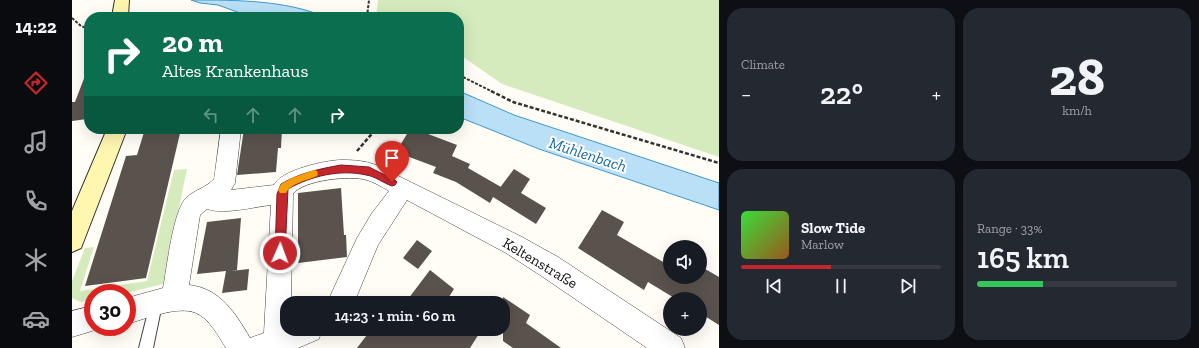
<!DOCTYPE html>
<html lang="en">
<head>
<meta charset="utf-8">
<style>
	body { margin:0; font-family:"Zilla Slab",serif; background:#242831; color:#f1f3f6; height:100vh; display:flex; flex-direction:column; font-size:15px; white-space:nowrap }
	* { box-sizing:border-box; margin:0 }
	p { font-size:13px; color:#9ea1a6 }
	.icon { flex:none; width:22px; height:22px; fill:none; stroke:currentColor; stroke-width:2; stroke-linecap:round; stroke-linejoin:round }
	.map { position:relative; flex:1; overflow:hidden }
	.side { display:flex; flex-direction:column; gap:8px; padding:8px; background:#0d0f14; width:480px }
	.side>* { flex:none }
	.guide { position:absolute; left:12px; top:12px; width:380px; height:122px; border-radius:16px; box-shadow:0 4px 16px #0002; background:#0b6e4f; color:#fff; overflow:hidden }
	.fabs { position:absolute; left:591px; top:240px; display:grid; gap:8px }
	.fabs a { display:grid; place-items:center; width:44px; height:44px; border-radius:50%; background:#171b24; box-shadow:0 4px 16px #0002; font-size:20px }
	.speed { position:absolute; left:12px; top:284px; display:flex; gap:8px; font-size:20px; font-weight:700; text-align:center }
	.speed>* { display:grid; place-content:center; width:52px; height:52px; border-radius:50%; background:#171b24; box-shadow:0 4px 16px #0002; line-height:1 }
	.speed .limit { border:6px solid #d22; background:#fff; color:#111 }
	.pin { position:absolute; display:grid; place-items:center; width:34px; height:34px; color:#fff; margin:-41px -17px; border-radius:50% 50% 50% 0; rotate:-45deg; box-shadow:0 0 4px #0007 }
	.pin .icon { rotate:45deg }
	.me { position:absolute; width:44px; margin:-22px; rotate:2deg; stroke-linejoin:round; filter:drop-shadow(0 0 3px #0008) }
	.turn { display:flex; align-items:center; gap:14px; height:84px; padding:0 12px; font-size:18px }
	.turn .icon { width:52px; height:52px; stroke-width:2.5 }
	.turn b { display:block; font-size:28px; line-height:34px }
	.lanes { display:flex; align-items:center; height:38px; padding:0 12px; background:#0003; justify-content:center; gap:20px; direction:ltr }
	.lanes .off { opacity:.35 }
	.big { font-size:30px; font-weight:600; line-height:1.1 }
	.side .widget { flex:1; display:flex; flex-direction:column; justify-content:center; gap:6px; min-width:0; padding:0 14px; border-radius:16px; background:#242831 }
	.side .dial { align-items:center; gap:0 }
	.dial b { font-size:52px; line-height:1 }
	.song { display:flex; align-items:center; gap:12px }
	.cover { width:48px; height:48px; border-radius:6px; background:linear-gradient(135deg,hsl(120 70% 55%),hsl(30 70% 35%)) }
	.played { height:4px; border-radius:2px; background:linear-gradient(90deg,#c4262e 45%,#363941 45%) }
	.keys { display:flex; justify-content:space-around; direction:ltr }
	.heat { display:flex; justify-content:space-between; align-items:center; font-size:22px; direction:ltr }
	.charge { height:6px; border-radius:3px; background:linear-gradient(90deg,#34c759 33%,#363941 0) }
	.side .tiles { flex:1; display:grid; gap:8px; grid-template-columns:repeat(2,1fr) }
	.trip { position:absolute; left:208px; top:296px; width:230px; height:40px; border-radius:16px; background:#171b24; box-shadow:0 4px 16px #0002; font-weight:600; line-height:40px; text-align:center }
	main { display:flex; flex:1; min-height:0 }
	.dock { display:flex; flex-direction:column; width:72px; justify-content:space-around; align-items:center; background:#090b0e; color:#9ea1a6 }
	.dock .icon { width:28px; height:28px }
	.dock .on { color:#c4262e }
	.dock b { font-size:18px; color:#f1f3f6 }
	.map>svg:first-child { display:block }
	.green { fill:#d5ebbd }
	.water { fill:#b9e0f7; stroke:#3f96cf }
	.building { fill:#5a524d }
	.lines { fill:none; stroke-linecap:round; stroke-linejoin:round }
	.lane-casing { stroke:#444; stroke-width:2 }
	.street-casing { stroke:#444; stroke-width:1 }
	.secondary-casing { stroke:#333; stroke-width:2 }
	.path-far1 { stroke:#333; stroke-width:2; stroke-dasharray:3 1.5; stroke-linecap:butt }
	.path { stroke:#333; stroke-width:2.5; stroke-dasharray:4 2; stroke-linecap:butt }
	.lane { fill:#fff; fill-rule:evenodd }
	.street { fill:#fff; fill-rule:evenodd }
	.secondary { fill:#fff6b0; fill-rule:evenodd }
	.route { fill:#c4262e; stroke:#7f191e }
	.slow { fill:#f59e0b }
	.labels { text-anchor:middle; stroke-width:4; stroke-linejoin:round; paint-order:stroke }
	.street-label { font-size:15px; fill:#111; stroke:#fff }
	.water-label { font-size:16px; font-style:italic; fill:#1768a6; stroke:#fff }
</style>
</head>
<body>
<main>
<nav class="dock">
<b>14:22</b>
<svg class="icon on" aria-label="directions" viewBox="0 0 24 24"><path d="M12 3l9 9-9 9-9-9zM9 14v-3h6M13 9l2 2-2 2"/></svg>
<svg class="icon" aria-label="music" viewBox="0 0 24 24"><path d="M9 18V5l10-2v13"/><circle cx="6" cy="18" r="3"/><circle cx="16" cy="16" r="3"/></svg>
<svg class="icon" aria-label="phone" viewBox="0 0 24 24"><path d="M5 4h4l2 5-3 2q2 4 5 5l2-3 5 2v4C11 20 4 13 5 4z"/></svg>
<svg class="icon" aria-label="climate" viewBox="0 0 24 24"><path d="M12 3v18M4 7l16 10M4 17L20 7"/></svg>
<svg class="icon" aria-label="car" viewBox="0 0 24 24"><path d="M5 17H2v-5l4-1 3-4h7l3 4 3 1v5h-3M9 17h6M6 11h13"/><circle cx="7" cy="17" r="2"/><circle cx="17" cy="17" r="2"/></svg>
</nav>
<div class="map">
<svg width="647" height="348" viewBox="0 0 647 348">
	<rect width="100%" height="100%" fill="#fffdf5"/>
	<path class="green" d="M306 0H647V157L430 84 387 54V17H304Z
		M115 169 91 284 54 293H21V300L9 302 0 298V281L13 248 22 247 8 291 75 281 102 170Z"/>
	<path class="water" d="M119 0C163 0 214 0 253 17H179L146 5 128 3Z
		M387 91 442 115 647 183V210L467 149 387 117Z"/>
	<path class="building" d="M16 68 17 112 15 119 0 121V102H3Z
		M73 129H109L74 278 13 286 54 156 65 155Z
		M172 129H210L209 148H206L204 172 165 175Z
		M338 129H343L385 145 380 156 398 164 396 168 429 187 424 193 442 169 458 179 449 193 474 208 464 224 421 197 418 203 384 182 361 173 364 167 324 152Z
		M269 188 272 235H274L275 257 226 263V193Z
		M530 210 552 222 545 235 598 266V277H628V266L647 277V325L628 313V299H604L576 282 572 290 506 248Z
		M169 218 165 270 159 271 177 269 175 290 150 293 154 271 125 274 135 222Z
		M345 240 360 251 346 269 331 258Z
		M358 270 382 289 375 300 379 303H333Z
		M431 297 458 315 454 323 489 348H441L431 341Z
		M296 329H410L398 348H285L298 331Z"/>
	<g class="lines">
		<g class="lane-casing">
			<path id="lane" d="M84 298 88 300 90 304 81 348H67L78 304 80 300Z"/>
		</g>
		<g class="street-casing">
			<path id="street" d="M149 129H169L163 183 159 190 202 185C209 170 254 160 270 160 282 160 294 161 304 165L450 237 486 257 609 338 613 348H575L468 275 434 253 335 200 306 245 282 303H255L285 238 300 213 317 191C310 187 302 182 295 180 278 175 231 180 221 194L219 303H215V329H250L247 339 226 348H154C147 337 137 318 124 313 106 305 73 319 55 324V298L91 288C95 268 101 211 114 198 122 190 134 188 142 179ZM199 205 192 333 178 338C164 314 148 288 117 285L128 215 135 209C152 215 181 207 199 205Z
				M21 306V327H31L30 328 0 337V311Z"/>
		</g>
		<g class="secondary-casing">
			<path id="secondary" d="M43 0H57L56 17H40Z
				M35 129H55L9 248 0 252V211Z"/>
		</g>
		<path class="path-far1" d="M295 17 297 0
			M0 18 9 26 17 29
			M387 75 421 92"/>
		<path class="path" d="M419 91 441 102 647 163
			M285 151 304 129"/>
		<use href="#lane" class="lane"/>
		<use href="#street" class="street"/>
		<use href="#secondary" class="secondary"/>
	</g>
	<path class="route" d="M269 165 297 167 323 180 325 182 323 185 320 186C311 183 303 176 294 175 268 169 239 176 216 189L213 253 212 256 208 258 204 256 203 253 205 194 209 184C228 173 247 169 269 165Z"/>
	<path class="slow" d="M242 170 245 171 246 174 245 176C236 180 219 183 214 193H208L206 190 209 184 220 178Z"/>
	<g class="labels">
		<g class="street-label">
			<text transform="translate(468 263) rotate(31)" y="5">Keltenstraße</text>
		</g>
		<g class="water-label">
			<text transform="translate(516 154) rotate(18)" y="6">Mühlenbach</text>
		</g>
	</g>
</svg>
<div class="fabs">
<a><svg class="icon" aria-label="sound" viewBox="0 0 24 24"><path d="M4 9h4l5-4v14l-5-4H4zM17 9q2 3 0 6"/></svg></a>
<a>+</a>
</div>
<div class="speed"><div class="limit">30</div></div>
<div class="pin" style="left:320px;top:182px;background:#d93025"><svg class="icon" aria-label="arrive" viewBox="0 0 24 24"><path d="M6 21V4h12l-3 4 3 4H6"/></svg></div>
<svg class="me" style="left:208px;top:253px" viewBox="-20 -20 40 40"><circle r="17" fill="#c4262e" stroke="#fff" stroke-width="3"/><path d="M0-11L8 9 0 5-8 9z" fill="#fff"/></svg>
<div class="trip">14:23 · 1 min · 60 m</div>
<div class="guide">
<div class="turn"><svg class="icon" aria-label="right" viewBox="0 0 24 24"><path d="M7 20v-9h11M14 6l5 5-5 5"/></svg><div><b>20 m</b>Altes Krankenhaus</div></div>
<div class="lanes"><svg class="icon off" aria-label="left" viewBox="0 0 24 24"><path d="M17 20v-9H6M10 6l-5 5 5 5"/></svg><svg class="icon off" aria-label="ahead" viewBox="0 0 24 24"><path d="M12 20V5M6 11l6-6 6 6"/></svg><svg class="icon off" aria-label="ahead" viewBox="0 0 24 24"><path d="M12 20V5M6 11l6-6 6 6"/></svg><svg class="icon" aria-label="right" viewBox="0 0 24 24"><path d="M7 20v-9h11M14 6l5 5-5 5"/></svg></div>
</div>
</div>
<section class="side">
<div class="tiles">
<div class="widget"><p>Climate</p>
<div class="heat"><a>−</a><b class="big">22°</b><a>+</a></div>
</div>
<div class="widget dial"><b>28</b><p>km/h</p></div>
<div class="widget">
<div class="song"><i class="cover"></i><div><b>Slow Tide</b><p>Marlow</p></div></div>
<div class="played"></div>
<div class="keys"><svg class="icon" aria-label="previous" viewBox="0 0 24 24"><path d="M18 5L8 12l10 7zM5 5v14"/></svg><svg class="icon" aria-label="pause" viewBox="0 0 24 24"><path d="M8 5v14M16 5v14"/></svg><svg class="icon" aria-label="next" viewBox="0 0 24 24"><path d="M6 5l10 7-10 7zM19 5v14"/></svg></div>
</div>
<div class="widget"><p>Range · 33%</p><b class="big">165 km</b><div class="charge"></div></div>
</div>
</section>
</main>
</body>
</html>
